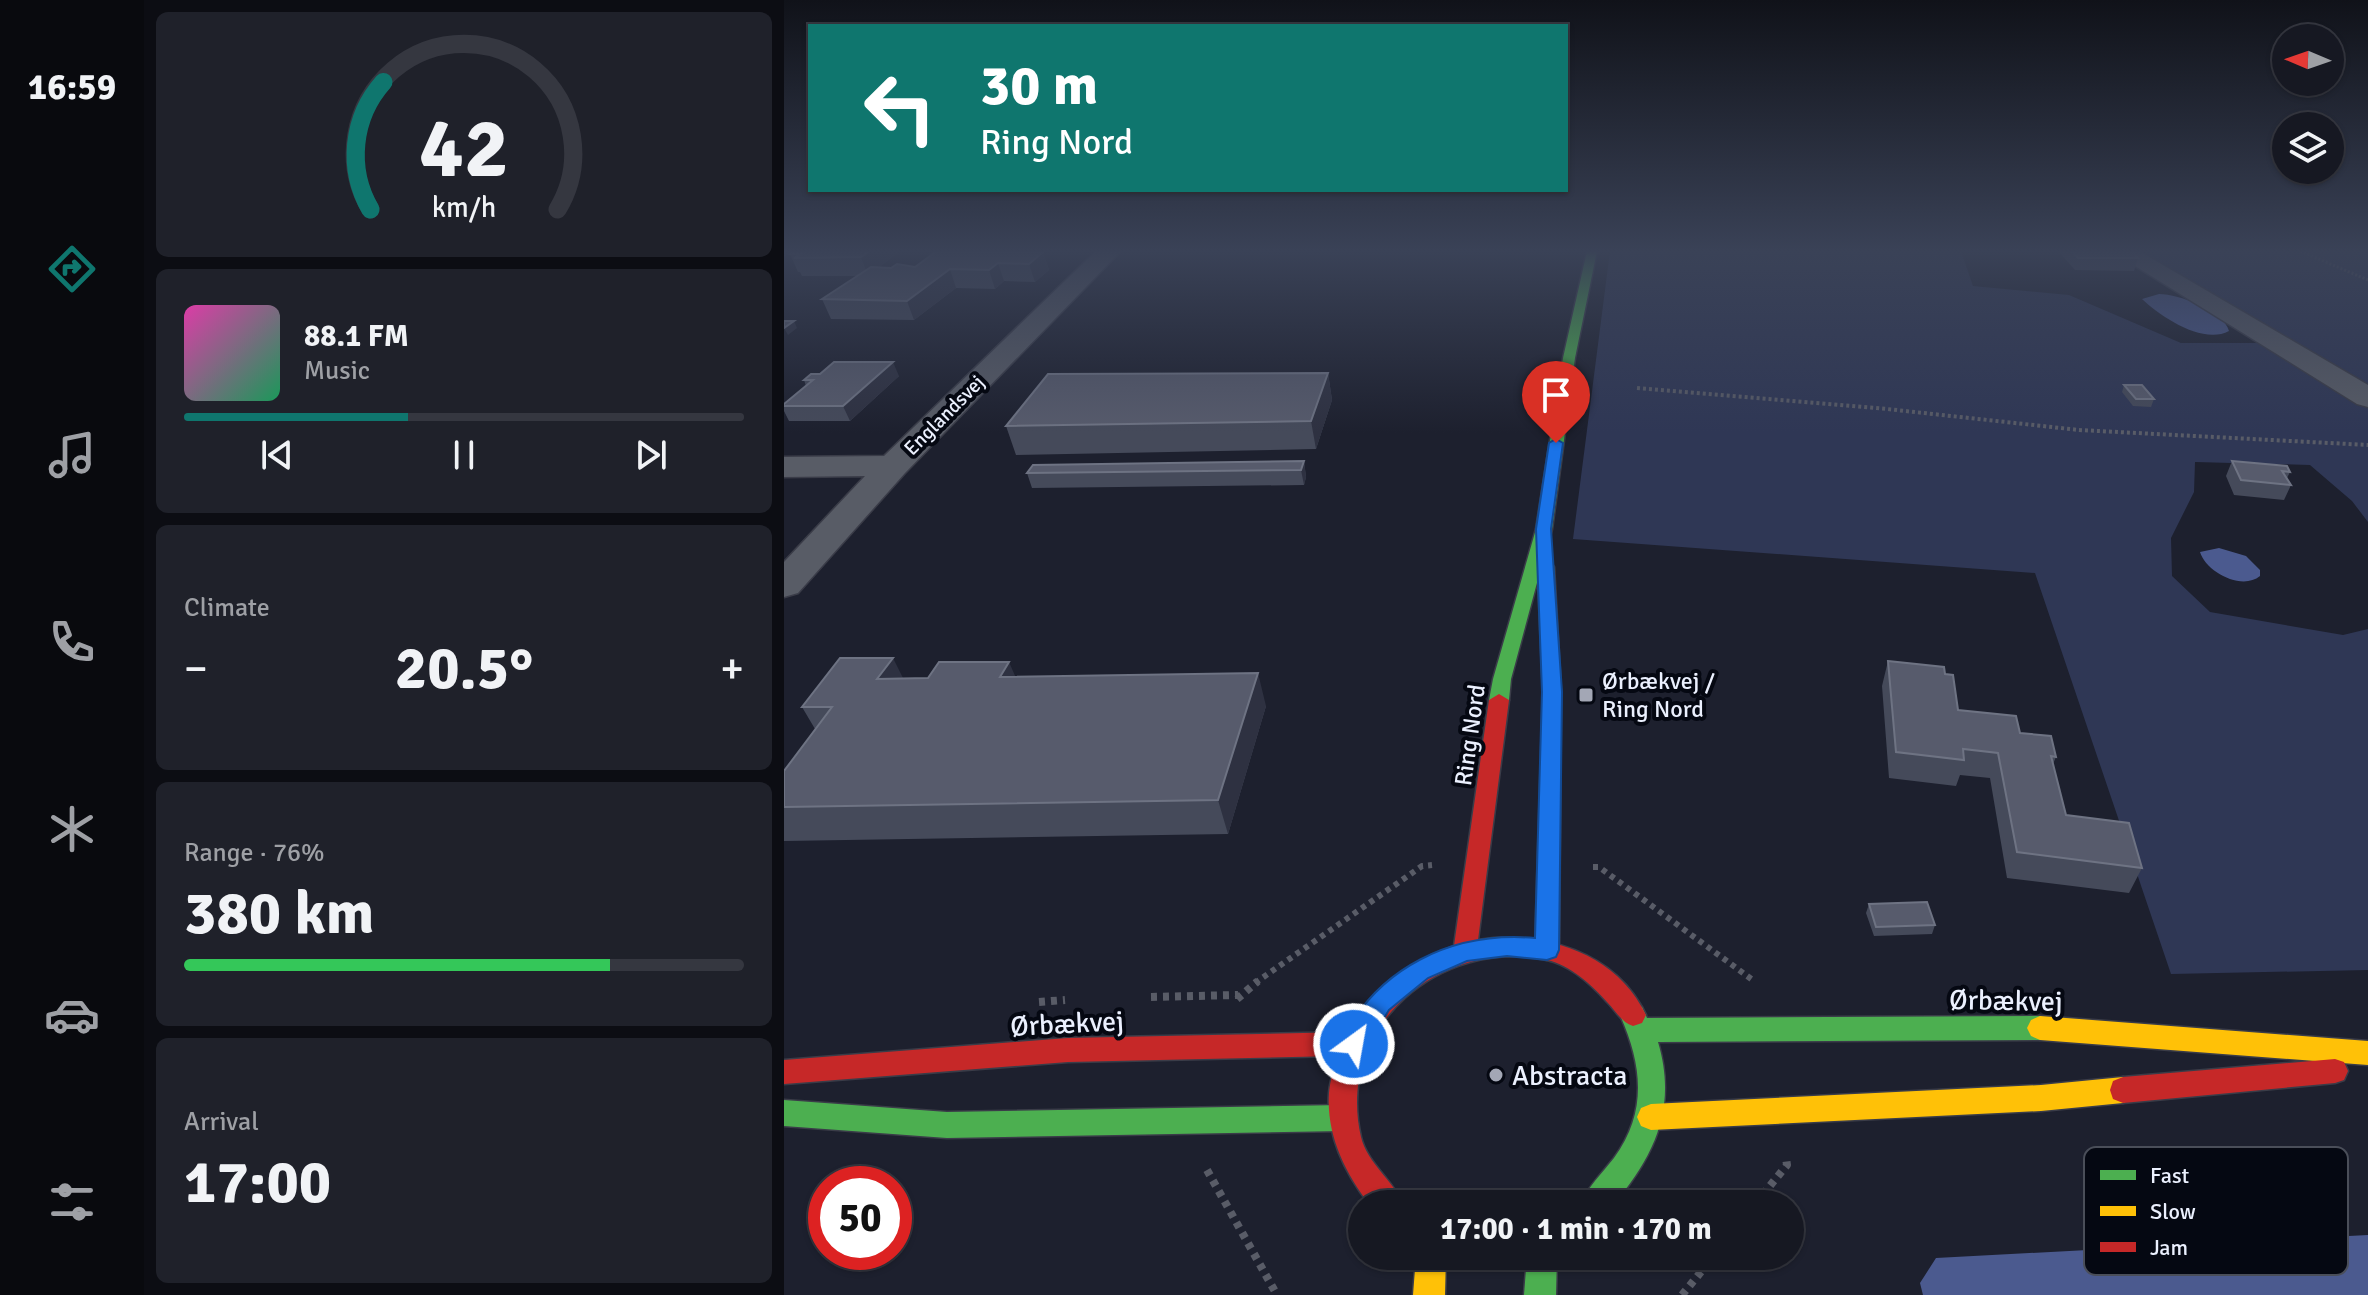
<!DOCTYPE html>
<html lang="en">
<head>
<meta charset="utf-8">
<style>
	body { margin:0; font-family:Signika,sans-serif; background:#1f212a; color:#f1f3f6; height:100vh; display:flex; flex-direction:column; font-size:30px; white-space:nowrap }
	* { box-sizing:border-box; margin:0 }
	p { font-size:26px; color:#9ea0a5 }
	.icon { flex:none; width:44px; height:44px; fill:none; stroke:currentColor; stroke-width:2; stroke-linecap:round; stroke-linejoin:round }
	.map { position:relative; flex:1; overflow:hidden }
	.side { display:flex; flex-direction:column; gap:12px; padding:12px; background:#0c0d13; width:640px }
	.side>* { flex:none }
	.top-card { position:absolute; left:24px; top:24px; width:760px; height:168px; border-radius:0px; box-shadow:0 2px 6px #0004,0 0 0 2px #353740; background:#0f766e; color:#fff; overflow:hidden }
	.needle { width:52px; rotate:272deg }
	.controls { position:absolute; left:1488px; top:24px; display:grid; gap:16px }
	.controls a { display:grid; place-items:center; width:72px; height:72px; border-radius:50%; background:#161822; box-shadow:0 2px 6px #0004,0 0 0 2px #353740; font-size:40px }
	.speed { position:absolute; left:24px; top:1166px; display:flex; gap:16px; font-size:40px; font-weight:700; text-align:center }
	.speed>* { display:grid; place-content:center; width:104px; height:104px; border-radius:50%; background:#161822; box-shadow:0 2px 6px #0004,0 0 0 2px #353740; line-height:1 }
	.speed .limit { border:12px solid #d22; background:#fff; color:#111 }
	.pin { position:absolute; display:grid; place-items:center; width:68px; height:68px; color:#fff; margin:-82px -34px; border-radius:50% 50% 50% 0; rotate:-45deg; box-shadow:0 0 8px #0007 }
	.pin .icon { rotate:45deg }
	.me { position:absolute; width:88px; margin:-44px; rotate:32deg; stroke-linejoin:round; filter:drop-shadow(0 0 6px #0008) }
	.turn { display:flex; align-items:center; gap:28px; height:168px; padding:0 40px; font-size:36px }
	.turn .icon { width:104px; height:104px; stroke-width:2.5 }
	.turn b { display:block; font-size:56px; line-height:68px }
	.big { font-size:60px; font-weight:800; line-height:1.1 }
	.side .widget { flex:1; display:flex; flex-direction:column; justify-content:center; gap:12px; min-width:0; padding:0 28px; border-radius:12px; background:#1f212a }
	.side .dial { align-items:center; gap:0 }
	.dial svg { height:208px; overflow:visible; fill:none; stroke:#353740; stroke-width:7; stroke-linecap:round; text-anchor:middle }
	.dial text { fill:#f1f3f6; stroke:none }
	.song { display:flex; align-items:center; gap:24px }
	.cover { width:96px; height:96px; border-radius:12px; background:linear-gradient(135deg,hsl(320 70% 55%),hsl(150 70% 35%)) }
	.played { height:8px; border-radius:4px; background:linear-gradient(90deg,#0f766e 40%,#353740 40%) }
	.keys { display:flex; justify-content:space-around; direction:ltr }
	.heat { display:flex; justify-content:space-between; align-items:center; font-size:44px; direction:ltr }
	.charge { height:12px; border-radius:6px; background:linear-gradient(90deg,#34c759 76%,#353740 0) }
	.trip { position:absolute; left:564px; top:1190px; width:456px; height:80px; border-radius:40px; background:#161822; box-shadow:0 2px 6px #0004,0 0 0 2px #353740; font-weight:800; line-height:80px; text-align:center }
	main { display:flex; flex:1; min-height:0 }
	.tabs { display:flex; flex-direction:column; width:144px; justify-content:space-around; align-items:center; background:#090a0e; color:#9ea0a5 }
	.tabs .icon { width:56px; height:56px }
	.tabs .current { color:#0f766e }
	.tabs b { font-size:36px; color:#f1f3f6 }
	.map>svg:first-child { display:block }
	.green { fill:#2f3755 }
	.water { fill:#4b5a8f }
	.lines { fill:none; stroke-linecap:round; stroke-linejoin:round }
	.street-casing { stroke:#3a3c48; stroke-width:3 }
	.fast-casing { stroke:#3a3c48; stroke-width:3 }
	.slow-casing { stroke:#3a3c48; stroke-width:3 }
	.jam-casing { stroke:#3a3c48; stroke-width:3 }
	.path-far3 { stroke:#595c67; stroke-width:3; stroke-dasharray:2 2; stroke-linecap:butt }
	.path-far2 { stroke:#595c67; stroke-width:4; stroke-dasharray:3 3; stroke-linecap:butt }
	.path-far1 { stroke:#595c67; stroke-width:6; stroke-dasharray:5 5; stroke-linecap:butt }
	.path { stroke:#595c67; stroke-width:8; stroke-dasharray:6 6; stroke-linecap:butt }
	.street { fill:#585c66; fill-rule:evenodd }
	.fast { fill:#4caf50; fill-rule:evenodd }
	.slow { fill:#ffc107; fill-rule:evenodd }
	.jam { fill:#c62828; fill-rule:evenodd }
	.wall { fill:#454a5a }
	.shaded-wall { fill:#2e3141 }
	.building { fill:#575b6c; stroke:#6e7383; stroke-width:2 }
	.route { fill:#1a73e8; stroke:#114b97; stroke-width:2 }
	.poi-dot { fill:#a3a7b5; stroke:#050812; stroke-width:3 }
	.labels { text-anchor:middle; stroke-width:8; stroke-linejoin:round; paint-order:stroke }
	.far-street-label { font-size:20px; fill:#ebf0fe; stroke:#050812 }
	.poi-label { font-size:24px; fill:#ebf0fe; stroke:#050812; text-anchor:start }
	.street-label { font-size:24px; fill:#ebf0fe; stroke:#050812 }
	.near-street-label { font-size:28px; fill:#ebf0fe; stroke:#050812 }
	.near-poi-label { font-size:28px; fill:#ebf0fe; stroke:#050812; text-anchor:start }
	.key { fill:#050812; stroke:#4a4e59; stroke-width:2 }
	.key-label { font-size:22px; fill:#ebf0fe }
</style>
</head>
<body>
<main>
<nav class="tabs">
<b>16:59</b>
<svg class="icon current" aria-label="directions" viewBox="0 0 24 24"><path d="M12 3l9 9-9 9-9-9zM9 14v-3h6M13 9l2 2-2 2"/></svg>
<svg class="icon" aria-label="music" viewBox="0 0 24 24"><path d="M9 18V5l10-2v13"/><circle cx="6" cy="18" r="3"/><circle cx="16" cy="16" r="3"/></svg>
<svg class="icon" aria-label="phone" viewBox="0 0 24 24"><path d="M5 4h4l2 5-3 2q2 4 5 5l2-3 5 2v4C11 20 4 13 5 4z"/></svg>
<svg class="icon" aria-label="climate" viewBox="0 0 24 24"><path d="M12 3v18M4 7l16 10M4 17L20 7"/></svg>
<svg class="icon" aria-label="car" viewBox="0 0 24 24"><path d="M5 17H2v-5l4-1 3-4h7l3 4 3 1v5h-3M9 17h6M6 11h13"/><circle cx="7" cy="17" r="2"/><circle cx="17" cy="17" r="2"/></svg>
<svg class="icon" aria-label="filters" viewBox="0 0 24 24"><path d="M4 7h16M4 17h16"/><circle cx="9" cy="7" r="2"/><circle cx="15" cy="17" r="2"/></svg>
</nav>
<section class="side">
<div class="widget dial"><svg viewBox="0 0 100 80">
<path d="M14 69A42 42 0 1 1 86 69"/>
<path d="M14 69A42 42 0 0 1 19 20" stroke="#0f766e"/>
<text x="50" y="56" font-size="32" font-weight="700">42</text>
<text x="50" y="72" font-size="11">km/h</text>
</svg></div>
<div class="widget">
<div class="song"><i class="cover"></i><div><b>88.1 FM</b><p>Music</p></div></div>
<div class="played"></div>
<div class="keys"><svg class="icon" aria-label="previous" viewBox="0 0 24 24"><path d="M18 5L8 12l10 7zM5 5v14"/></svg><svg class="icon" aria-label="pause" viewBox="0 0 24 24"><path d="M8 5v14M16 5v14"/></svg><svg class="icon" aria-label="next" viewBox="0 0 24 24"><path d="M6 5l10 7-10 7zM19 5v14"/></svg></div>
</div>
<div class="widget"><p>Climate</p>
<div class="heat"><a>−</a><b class="big">20.5°</b><a>+</a></div>
</div>
<div class="widget"><p>Range · 76%</p><b class="big">380 km</b><div class="charge"></div></div>
<div class="widget"><p>Arrival</p><b class="big">17:00</b></div>
</section>
<div class="map">
<svg width="1584" height="1295" viewBox="0 0 1584 1295">
	<rect width="100%" height="100%" fill="#1d202e"/>
	<path class="green" d="M826 251H1177L1189 286 1285 295 1397 343H1477L1584 403V522L1568 501 1526 465 1411 462 1410 492 1387 538 1388 576 1426 612 1559 635 1584 629V970L1387 974 1251 573 789 539Z
		M1351 251H1584V390Z"/>
	<path class="water" d="M1375 294C1395 294 1440 311 1445 331 1419 345 1377 317 1358 299Z
		M1435 548 1462 556 1476 570V576C1458 591 1422 572 1416 552Z
		M1584 1235V1295H1139L1136 1283 1152 1258Z"/>
	<g class="lines">
		<g class="street-casing">
			<path id="street" d="M312 251H337L121 473 14 593 0 597V562L81 476 0 477V457L100 456Z
				M1327 251H1355L1584 385V407L1573 404Z"/>
		</g>
		<g class="fast-casing">
			<path id="fast" d="M803 251H813L791 358 768 529 759 563 768 564 770 567 777 692 775 950 772 957 763 960 754 957 751 950 759 692 754 579 727 679 725 700 715 706 705 700 709 679 752 529 779 358Z
				M849 1004 858 1007 863 1018 1256 1016 1265 1020 1269 1028 1265 1036 1256 1040 874 1042C893 1106 872 1154 830 1204H796C804 1187 818 1173 830 1158 864 1111 858 1065 836 1015L840 1007Z
				M0 1100 163 1112 558 1105 568 1109 572 1118 568 1127 558 1131 163 1138 0 1126Z
				M743 1256H773L772 1295H740Z"/>
		</g>
		<g class="slow-casing">
			<path id="slow" d="M1256 1016 1584 1041V1065L1256 1040 1247 1036 1243 1028 1247 1020Z
				M1339 1077 1349 1081 1352 1090 1349 1099 1339 1103 1257 1111 867 1130 857 1126 853 1117 857 1108 867 1104 1257 1085Z
				M632 1256H662L661 1295H629Z"/>
		</g>
		<g class="jam-casing">
			<path id="jam" d="M715 694 725 700 694 940C758 930 832 952 862 1015L858 1023 849 1026C837 1022 832 1011 823 1002 808 985 786 965 763 960 657 937 551 1026 577 1137 583 1163 609 1180 619 1204H585C561 1173 542 1134 545 1093 546 1081 550 1068 553 1056L284 1062 0 1084V1060L284 1038 564 1032C588 988 624 964 670 946L705 700Z
				M1551 1059 1560 1062 1564 1071 1560 1080 1551 1083 1339 1103 1329 1099 1326 1090 1329 1081 1339 1077Z"/>
		</g>
		<path class="path-far3" d="M1516 251 1584 280"/>
		<path class="path-far2" d="M853 388 1103 409 1295 430 1584 445"/>
		<path class="path-far1" d="M809 867H815L970 981
			M471 983 638 866 648 865"/>
		<path class="path" d="M367 997 454 995
			M453 999 474 981
			M255 1002 281 1000
			M423 1170 493 1295
			M971 1204 1003 1165 1002 1158
			M898 1295 930 1256"/>
		<use href="#street" class="street"/>
		<use href="#fast" class="fast"/>
		<use href="#slow" class="slow"/>
		<use href="#jam" class="jam"/>
	</g>
	<path class="wall" d="M9 251H116L94 268 131 267 244 252H259L265 270 251 282 220 281 211 289 172 288 130 320 47 319 38 299 74 276H18L16 272H14L6 254Z
		M1274 251H1347L1354 258 1350 271 1291 270Z
		M544 373 548 400 532 449 232 455 222 426Z
		M115 376 66 421H5L0 411V404L22 386 20 380Z
		M1340 385 1370 399 1367 407 1349 406 1338 392Z
		M520 461 522 477 520 485 248 488 243 473Z
		M1448 461 1506 472 1503 478 1507 485 1500 500 1450 495 1442 476Z
		M1104 661 1161 674 1174 710 1236 733 1272 757 1269 764 1282 815 1358 868 1345 893 1223 878 1206 778 1176 775 1172 786 1105 778 1098 686Z
		M120 679 482 706 444 834 0 841V771L31 729 18 707Z
		M1085 904 1151 925 1148 934 1090 936 1082 913Z"/>
	<path class="shaded-wall" d="M0 251H9L0 257Z
		M85 251H116L84 276 77 257Z
		M259 252 265 270 251 282 245 264Z
		M214 263 220 281 211 289 205 270Z
		M166 269 172 288 130 320 123 301Z
		M10 321 13 328 4 335 0 328Z
		M109 362 115 376 66 421 59 406Z
		M544 373 548 400 532 449 527 421Z
		M520 461 522 477 520 485 517 470Z
		M109 658 125 690 93 679Z
		M225 662 239 694 216 677Z
		M474 673 482 706 444 834 434 800Z"/>
	<path class="building" d="M9 251H85L77 257 10 258 17 254H6Z
		M153 251 259 252 245 264 214 263 205 270 166 269 123 301 38 299 87 267 107 268 113 264 131 267Z
		M1288 251H1347L1354 258H1294Z
		M0 321H10L0 328Z
		M50 362H109L59 406H0V404L29 380H20L27 374H36Z
		M544 373 527 421 222 426 264 374Z
		M1340 385H1358L1370 399H1352Z
		M520 461 517 470 243 473 249 465Z
		M1448 461 1503 466 1506 472 1498 471 1507 485 1457 480Z
		M56 658H109L93 679 144 678 155 662H225L216 677 474 673 434 800 0 807V771L48 707H18Z
		M1104 661 1160 667 1161 674 1169 675 1174 710 1232 716 1236 733 1267 736 1272 757 1267 756 1282 815 1345 823 1358 868 1233 852 1214 753 1179 749 1180 760 1112 752Z
		M1143 902 1151 925 1092 927 1085 904Z"/>
	<linearGradient id="sky" x2="0" y2="1"><stop stop-color="#101219"/><stop offset="0.58" stop-color="#3a4257"/><stop offset="1" stop-color="#3a4257" stop-opacity="0"/></linearGradient>
	<rect width="1584" height="433" fill="url(#sky)"/>
	<path class="route" d="M772 439 779 443 767 529 778 692 775 950 772 957 763 960 723 956 683 961 644 978 605 1010 579 1053 570 1056 560 1053 556 1044C592 967 669 931 751 938L758 692 752 529 765 443Z"/>
	<g class="poi-dot">
		<rect x="794" y="687" width="16" height="16" rx="4"/>
		<circle cx="712" cy="1075" r="8"/>
	</g>
	<g class="labels">
		<g class="far-street-label">
			<text transform="translate(160 415) rotate(-45)" y="7">Englandsvej</text>
		</g>
		<g class="poi-label">
			<text x="818" y="689">Ørbækvej /<tspan x="818" dy="28">Ring Nord</tspan></text>
		</g>
		<g class="street-label">
			<text transform="translate(686 735) rotate(-82)" y="8">Ring Nord</text>
		</g>
		<g class="near-street-label">
			<text transform="translate(1222 1000) rotate(1)" y="10">Ørbækvej</text>
			<text transform="translate(283 1023) rotate(-3)" y="10">Ørbækvej</text>
		</g>
		<g class="near-poi-label">
			<text x="728" y="1085">Abstracta</text>
		</g>
	</g>
	<rect x="1300" y="1147" width="264" height="128" rx="12" class="key"/>
	<rect x="1316" y="1170" width="36" height="10" fill="#4caf50"/>
	<rect x="1316" y="1206" width="36" height="10" fill="#ffc107"/>
	<rect x="1316" y="1242" width="36" height="10" fill="#c62828"/>
	<g class="key-label">
		<text x="1366" y="1183">Fast</text>
		<text x="1366" y="1219">Slow</text>
		<text x="1366" y="1255">Jam</text>
	</g>
</svg>
<div class="controls">
<a><svg class="needle" viewBox="-14 -14 28 28"><path d="M0-13l5 13h-10z" fill="#e53935"/><path d="M0 13l5-13h-10z" fill="#9ea0a5"/></svg></a>
<a><svg class="icon" aria-label="layers" viewBox="0 0 24 24"><path d="M12 4l9 5-9 5-9-5zM3 14l9 5 9-5"/></svg></a>
</div>
<div class="speed"><div class="limit">50</div></div>
<div class="pin" style="left:772px;top:443px;background:#d93025"><svg class="icon" aria-label="arrive" viewBox="0 0 24 24"><path d="M6 21V4h12l-3 4 3 4H6"/></svg></div>
<svg class="me" style="left:570px;top:1044px" viewBox="-20 -20 40 40"><circle r="17" fill="#1a73e8" stroke="#fff" stroke-width="3"/><path d="M0-11L8 9 0 5-8 9z" fill="#fff"/></svg>
<div class="trip">17:00 · 1 min · 170 m</div>
<div class="top-card">
<div class="turn"><svg class="icon" aria-label="left" viewBox="0 0 24 24"><path d="M17 20v-9H6M10 6l-5 5 5 5"/></svg><div><b>30 m</b>Ring Nord</div></div>
</div>
</div>
</main>
</body>
</html>
